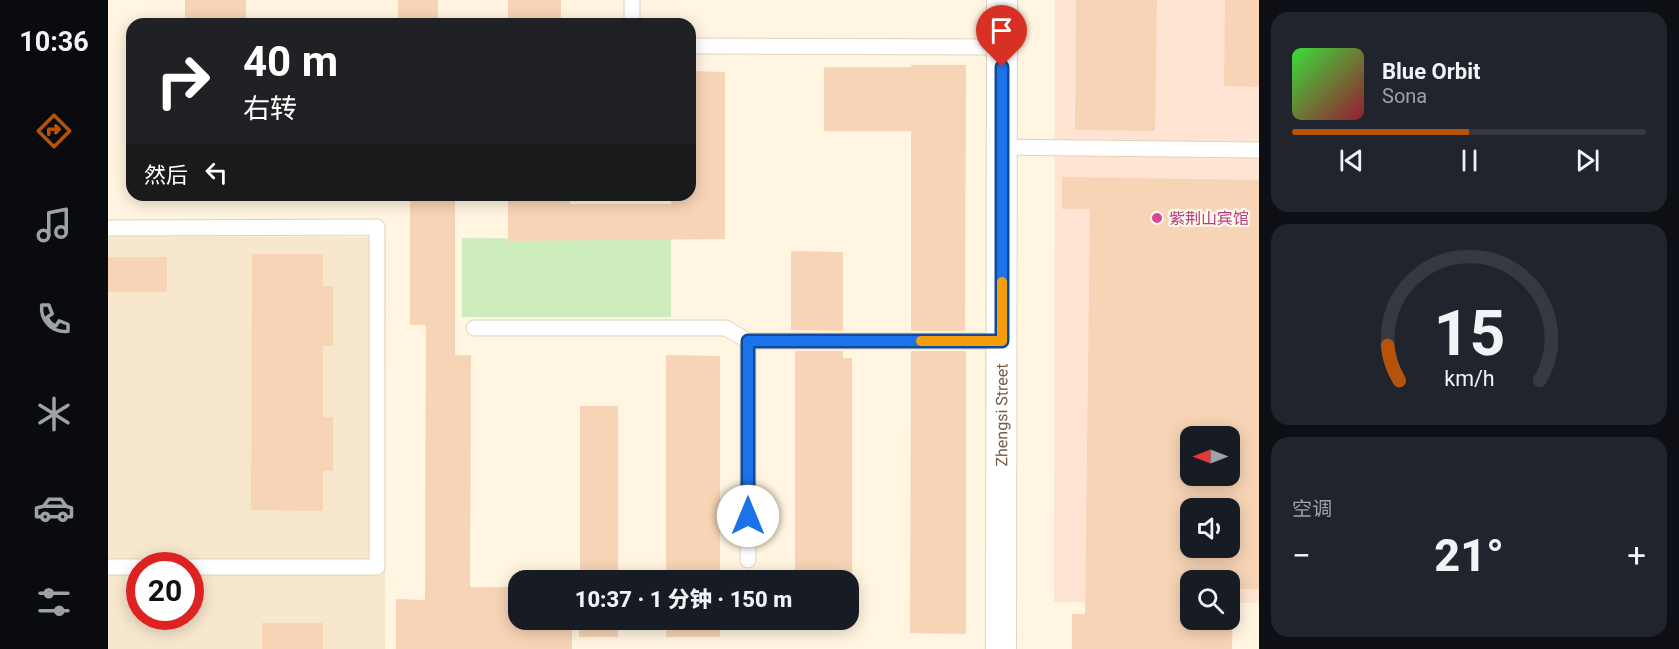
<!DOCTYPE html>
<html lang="zh">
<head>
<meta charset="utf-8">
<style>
	body { margin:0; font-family:Roboto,"Noto Sans SC",sans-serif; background:#20242c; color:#f1f3f6; height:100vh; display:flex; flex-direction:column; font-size:22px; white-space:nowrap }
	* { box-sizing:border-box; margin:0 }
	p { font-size:20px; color:#9ea1a6 }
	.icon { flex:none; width:33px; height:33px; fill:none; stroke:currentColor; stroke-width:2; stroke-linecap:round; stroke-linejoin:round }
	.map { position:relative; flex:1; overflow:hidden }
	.side { display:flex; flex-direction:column; gap:12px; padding:12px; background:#0d0f14; width:420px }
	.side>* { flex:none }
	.top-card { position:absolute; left:18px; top:18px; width:570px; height:183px; border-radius:18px; box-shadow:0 3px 15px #0003; background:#202124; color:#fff; overflow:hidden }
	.needle { width:39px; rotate:270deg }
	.fabs { position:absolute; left:1072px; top:426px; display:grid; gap:12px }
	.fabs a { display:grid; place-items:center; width:60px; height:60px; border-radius:12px; background:#171b24; box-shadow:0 3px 15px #0003; font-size:30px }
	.speed { position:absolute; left:18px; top:552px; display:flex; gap:12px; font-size:30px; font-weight:700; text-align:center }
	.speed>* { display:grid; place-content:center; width:78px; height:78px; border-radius:50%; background:#171b24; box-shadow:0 3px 15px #0003; line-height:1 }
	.speed .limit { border:9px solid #d22; background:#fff; color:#111 }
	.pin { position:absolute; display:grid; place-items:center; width:51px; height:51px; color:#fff; margin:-62px -26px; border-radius:50% 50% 50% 0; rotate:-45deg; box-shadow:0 0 6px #0007 }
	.pin .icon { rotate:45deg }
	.me { position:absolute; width:66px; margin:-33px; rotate:0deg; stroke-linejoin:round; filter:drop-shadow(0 0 4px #0008) }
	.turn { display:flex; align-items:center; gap:21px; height:126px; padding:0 18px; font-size:27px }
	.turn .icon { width:78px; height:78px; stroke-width:2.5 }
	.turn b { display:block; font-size:42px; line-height:51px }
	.then { display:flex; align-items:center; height:57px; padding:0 18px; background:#0003; gap:12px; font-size:22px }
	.big { font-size:45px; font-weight:800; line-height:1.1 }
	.side .card { flex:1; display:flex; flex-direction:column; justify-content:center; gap:9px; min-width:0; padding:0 21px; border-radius:18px; background:#20242c }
	.side .dial { align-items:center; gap:0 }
	.dial svg { height:156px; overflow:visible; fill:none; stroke:#363941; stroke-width:7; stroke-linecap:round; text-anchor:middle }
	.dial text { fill:#f1f3f6; stroke:none }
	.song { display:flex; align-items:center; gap:18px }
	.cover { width:72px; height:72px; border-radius:9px; background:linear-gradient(135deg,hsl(120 70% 55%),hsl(350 70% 35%)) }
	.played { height:6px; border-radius:3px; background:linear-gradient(90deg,#b45309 50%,#363941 50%) }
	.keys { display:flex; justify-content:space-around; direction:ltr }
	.heat { display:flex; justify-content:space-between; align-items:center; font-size:33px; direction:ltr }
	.trip { position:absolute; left:400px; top:570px; width:351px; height:60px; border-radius:18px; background:#171b24; box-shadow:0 3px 15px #0003; font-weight:800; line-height:60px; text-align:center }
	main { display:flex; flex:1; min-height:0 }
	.menu { display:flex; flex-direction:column; width:108px; justify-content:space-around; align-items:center; background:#090b0e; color:#9ea1a6 }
	.menu .icon { width:42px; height:42px }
	.menu .on { color:#b45309 }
	.menu b { font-size:27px; color:#f1f3f6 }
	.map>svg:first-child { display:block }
	.residential { fill:#f7e7cd; fill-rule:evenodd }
	.commercial { fill:#ffe4d3; fill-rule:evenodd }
	.green { fill:#cdedbd }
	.building { fill:#f7d4b5; fill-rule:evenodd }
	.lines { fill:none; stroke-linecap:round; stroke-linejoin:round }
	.lane-casing { stroke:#e3d1bb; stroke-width:17 }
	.street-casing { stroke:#e3d1bb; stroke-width:32 }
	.lane { stroke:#fff; stroke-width:15 }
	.street { stroke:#fff; stroke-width:30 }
	.route-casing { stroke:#114b97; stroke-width:15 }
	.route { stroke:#1a73e8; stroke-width:10 }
	.slow { stroke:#f59e0b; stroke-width:10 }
	.hotel-dot { fill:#d1479c; stroke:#fff8e8; stroke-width:2 }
	.labels { text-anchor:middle; stroke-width:4.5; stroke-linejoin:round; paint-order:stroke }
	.hotel-label { font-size:16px; fill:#b23c85; stroke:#fff8e8; text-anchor:start }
	.street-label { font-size:16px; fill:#785b45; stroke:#fff8e8 }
</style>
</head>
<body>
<main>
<nav class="menu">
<b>10:36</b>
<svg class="icon on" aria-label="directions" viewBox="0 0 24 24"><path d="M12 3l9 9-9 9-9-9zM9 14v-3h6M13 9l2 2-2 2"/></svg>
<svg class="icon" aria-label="music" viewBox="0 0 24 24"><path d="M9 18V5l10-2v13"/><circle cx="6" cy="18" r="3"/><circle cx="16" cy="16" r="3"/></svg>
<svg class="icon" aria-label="phone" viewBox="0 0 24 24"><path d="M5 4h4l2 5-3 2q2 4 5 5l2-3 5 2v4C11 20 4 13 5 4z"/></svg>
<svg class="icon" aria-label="climate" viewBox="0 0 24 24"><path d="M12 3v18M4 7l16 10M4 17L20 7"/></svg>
<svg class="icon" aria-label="car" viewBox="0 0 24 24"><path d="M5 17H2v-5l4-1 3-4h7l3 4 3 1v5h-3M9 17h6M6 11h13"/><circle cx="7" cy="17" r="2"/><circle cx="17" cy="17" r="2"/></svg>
<svg class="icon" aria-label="filters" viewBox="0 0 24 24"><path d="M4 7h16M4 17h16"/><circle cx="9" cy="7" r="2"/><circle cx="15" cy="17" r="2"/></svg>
</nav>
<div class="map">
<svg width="1151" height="649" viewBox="0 0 1151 649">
	<rect width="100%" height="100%" fill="#fff5e0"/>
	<path class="residential" d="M0 236 278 237 277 649H0ZM32 566H82V616H32Z"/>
	<path class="commercial" d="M947 0H1151V603H1122V580H1083V603L946 602ZM1083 436H1122V476H1083ZM1083 508H1122V548H1083Z"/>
	<path class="green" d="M354 238 563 239V317H354Z"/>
	<path class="building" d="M77 0H138V24H77Z
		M290 0H330V24H290Z
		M400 0H453V24H400Z
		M968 0H1049L1047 131 967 130Z
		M1117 0H1151V87L1116 86Z
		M803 65H858L857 331H803V131H716V67H803Z
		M582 71 617 72V239L400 241V195H462V204H563V195H582Z
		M954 177 1151 180V589H1125L1124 649H964V614H977L982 209H954ZM1083 436H1122V476H1083ZM1083 508H1122V548H1083ZM1083 580H1122V620H1083Z
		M302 195H347V355H363L362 587H411V620H464V649H288V599L317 600 318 325H302Z
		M683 251 735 252V331L683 330Z
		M144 254H215V286H225V346H215V417H225V471H215V511L143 510Z
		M0 257H59V292H0Z
		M687 351H735V358H744V623H687V620H741V580H687Z
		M803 351H857L858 353V634L802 633Z
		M558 355 612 356V580H558Z
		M472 406H510V580H472Z
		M471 620H510V637H471Z
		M558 620H612V637H558Z
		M154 623H215V649H154Z"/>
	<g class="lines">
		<g class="lane-casing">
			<path id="lane" d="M524 24V0
				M582 46 894 47
				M894 147 1151 150
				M0 228 269 227V567H82
				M366 328H618L640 341H894
				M640 560V341
				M0 567H32"/>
		</g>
		<g class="street-casing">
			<g id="street">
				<path id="s1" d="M893 649 894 0"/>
			</g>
		</g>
		<use href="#lane" class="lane"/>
		<use href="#street" class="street"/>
	</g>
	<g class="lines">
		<g class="route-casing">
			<path id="route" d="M640 516V341H894V67"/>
		</g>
		<use href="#route" class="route"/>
		<path class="slow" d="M813 341H894V282"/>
	</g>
	<circle class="hotel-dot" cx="1049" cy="218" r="6"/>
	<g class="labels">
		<g class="hotel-label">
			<text x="1061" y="224">紫荆山宾馆</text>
		</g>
		<g class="street-label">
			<text dy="6" stroke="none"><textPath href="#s1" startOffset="234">Zhengsi Street</textPath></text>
		</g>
	</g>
</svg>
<div class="fabs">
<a><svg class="needle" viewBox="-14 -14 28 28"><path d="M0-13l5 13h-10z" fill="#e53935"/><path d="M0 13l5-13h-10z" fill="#9ea1a6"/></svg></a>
<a><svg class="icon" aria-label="sound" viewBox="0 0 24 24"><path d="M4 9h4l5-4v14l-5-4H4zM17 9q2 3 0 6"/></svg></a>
<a><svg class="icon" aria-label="search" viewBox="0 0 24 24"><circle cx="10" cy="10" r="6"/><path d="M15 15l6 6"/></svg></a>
</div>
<div class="speed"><div class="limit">20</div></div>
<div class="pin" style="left:894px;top:67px;background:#d93025"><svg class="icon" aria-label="arrive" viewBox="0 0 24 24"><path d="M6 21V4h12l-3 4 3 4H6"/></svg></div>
<svg class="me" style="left:640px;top:516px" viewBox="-20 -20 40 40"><circle r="19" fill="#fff"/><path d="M0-13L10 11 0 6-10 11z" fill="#1a73e8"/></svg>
<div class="trip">10:37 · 1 分钟 · 150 m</div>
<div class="top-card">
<div class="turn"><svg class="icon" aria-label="right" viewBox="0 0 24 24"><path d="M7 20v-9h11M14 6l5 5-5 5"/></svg><div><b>40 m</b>右转</div></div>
<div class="then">然后<svg class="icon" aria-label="left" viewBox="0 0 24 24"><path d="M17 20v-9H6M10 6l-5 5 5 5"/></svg></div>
</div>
</div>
<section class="side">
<div class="card">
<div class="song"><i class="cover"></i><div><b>Blue Orbit</b><p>Sona</p></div></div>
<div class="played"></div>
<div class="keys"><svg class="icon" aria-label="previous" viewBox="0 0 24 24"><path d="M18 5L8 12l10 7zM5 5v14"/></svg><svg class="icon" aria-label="pause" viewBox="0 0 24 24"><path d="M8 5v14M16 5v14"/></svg><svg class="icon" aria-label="next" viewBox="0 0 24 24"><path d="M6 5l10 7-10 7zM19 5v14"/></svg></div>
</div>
<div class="card dial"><svg viewBox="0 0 100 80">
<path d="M14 69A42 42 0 1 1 86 69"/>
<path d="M14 69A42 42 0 0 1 8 51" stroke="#b45309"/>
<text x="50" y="56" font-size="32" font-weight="700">15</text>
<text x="50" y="72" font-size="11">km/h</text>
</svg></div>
<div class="card"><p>空调</p>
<div class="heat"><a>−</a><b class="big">21°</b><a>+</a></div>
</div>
</section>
</main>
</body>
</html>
